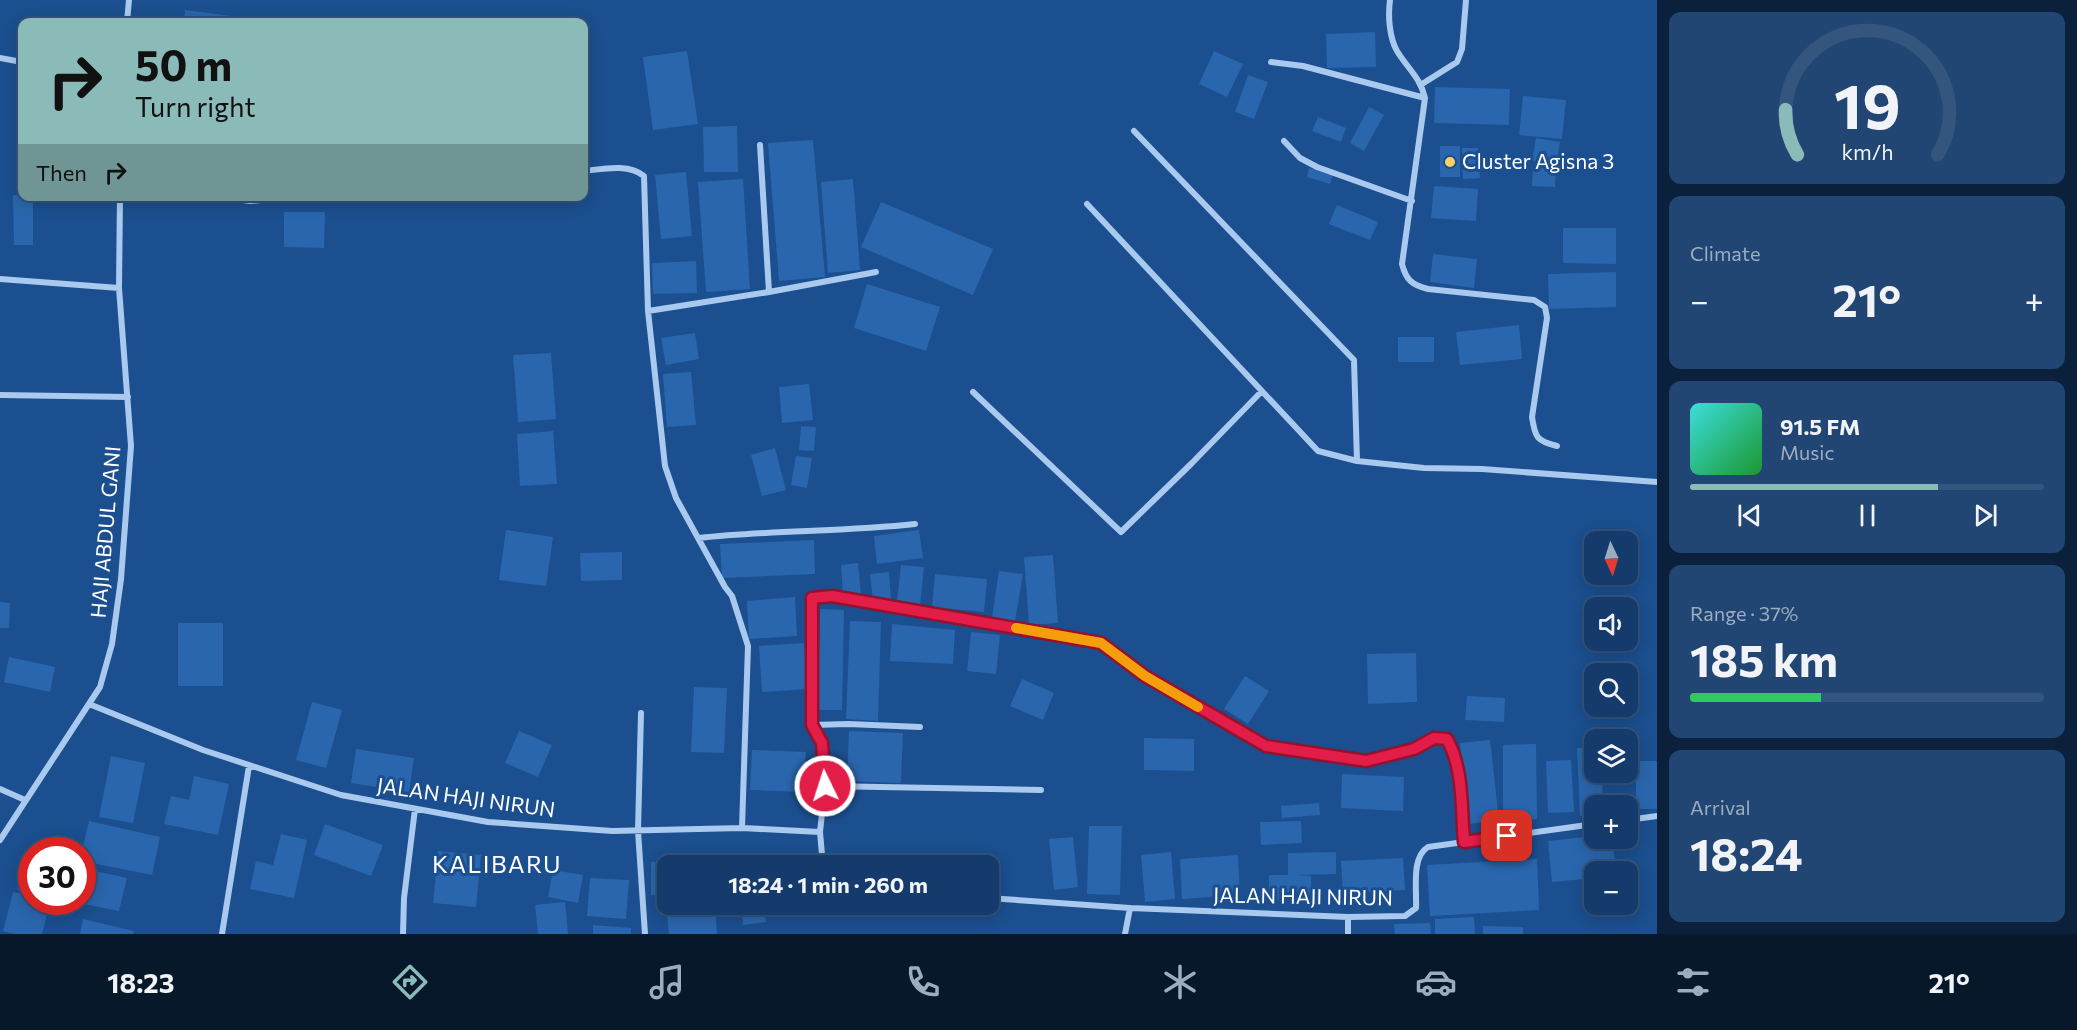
<!DOCTYPE html>
<html lang="en">
<head>
<meta charset="utf-8">
<style>
	body { margin:0; font-family:Commissioner,sans-serif; background:#214673; color:#f1f3f6; height:100vh; display:flex; flex-direction:column; font-size:22px; white-space:nowrap }
	* { box-sizing:border-box; margin:0 }
	p { font-size:20px; color:#9dadc1 }
	.icon { flex:none; width:33px; height:33px; fill:none; stroke:currentColor; stroke-width:2; stroke-linecap:round; stroke-linejoin:round }
	.map { position:relative; flex:1; overflow:hidden }
	.side { display:flex; flex-direction:column; gap:12px; padding:12px; background:#0b203b; width:420px }
	.side>* { flex:none }
	.hud { position:absolute; left:18px; top:18px; width:570px; height:183px; border-radius:12px; box-shadow:0 3px 15px #0003,0 0 0 2px #33557e; background:#8bbbb9; color:#111; overflow:hidden }
	.needle { width:39px; rotate:176deg }
	.tools { position:absolute; left:1584px; top:531px; display:grid; gap:12px }
	.tools a { display:grid; place-items:center; width:54px; height:54px; border-radius:12px; background:#143b6b; box-shadow:0 3px 15px #0003,0 0 0 2px #33557e; font-size:30px }
	.speed { position:absolute; left:18px; top:837px; display:flex; gap:12px; font-size:30px; font-weight:700; text-align:center }
	.speed>* { display:grid; place-content:center; width:78px; height:78px; border-radius:50%; background:#143b6b; box-shadow:0 3px 15px #0003,0 0 0 2px #33557e; line-height:1 }
	.speed .limit { border:9px solid #d22; background:#fff; color:#111 }
	.pin { position:absolute; display:grid; place-items:center; width:51px; height:51px; color:#fff; margin:-26px; border-radius:12px; box-shadow:0 3px 9px #0006 }
	.me { position:absolute; width:66px; margin:-33px; rotate:356deg; stroke-linejoin:round; filter:drop-shadow(0 0 4px #0008) }
	.turn { display:flex; align-items:center; gap:21px; height:126px; padding:0 18px; font-size:27px }
	.turn .icon { width:78px; height:78px; stroke-width:2.5 }
	.turn b { display:block; font-size:42px; line-height:51px }
	.then { display:flex; align-items:center; height:57px; padding:0 18px; background:#0003; gap:12px; font-size:22px }
	.big { font-size:45px; font-weight:700; line-height:1.1 }
	.side .tile { flex:1; display:flex; flex-direction:column; justify-content:center; gap:9px; min-width:0; padding:0 21px; border-radius:12px; background:#214673 }
	.side .dial { align-items:center; gap:0 }
	.dial svg { height:156px; overflow:visible; fill:none; stroke:#33557e; stroke-width:7; stroke-linecap:round; text-anchor:middle }
	.dial text { fill:#f1f3f6; stroke:none }
	.song { display:flex; align-items:center; gap:18px }
	.cover { width:72px; height:72px; border-radius:9px; background:linear-gradient(135deg,hsl(180 70% 55%),hsl(130 70% 35%)) }
	.played { height:6px; border-radius:3px; background:linear-gradient(90deg,#8bbbb9 70%,#33557e 70%) }
	.keys { display:flex; justify-content:space-around; direction:ltr }
	.heat { display:flex; justify-content:space-between; align-items:center; font-size:33px; direction:ltr }
	.charge { height:9px; border-radius:4px; background:linear-gradient(90deg,#34c759 37%,#33557e 0) }
	.trip { position:absolute; left:657px; top:855px; width:342px; height:60px; border-radius:12px; background:#143b6b; box-shadow:0 3px 15px #0003,0 0 0 2px #33557e; font-weight:700; line-height:60px; text-align:center }
	.dock { display:flex; height:96px; justify-content:space-around; align-items:center; background:#08182b; color:#9dadc1 }
	.dock .icon { width:42px; height:42px }
	.dock .selected { color:#8bbbb9 }
	.dock b { font-size:27px; color:#f1f3f6 }
	main { display:flex; flex:1; min-height:0 }
	.map>svg:first-child { display:block }
	.building { fill:#2a66ad }
	.lines { fill:none; stroke-linecap:round; stroke-linejoin:round }
	.street { stroke:#a9c9ee; stroke-width:6 }
	.route-casing { stroke:#92132f; stroke-width:15 }
	.route { stroke:#e11d48; stroke-width:10 }
	.slow { stroke:#f59e0b; stroke-width:10 }
	.poi-dot { fill:#ffd166; stroke:#1b4f8f; stroke-width:2 }
	.labels { text-anchor:middle; stroke-width:6; stroke-linejoin:round; paint-order:stroke }
	.poi-label { font-size:21px; fill:#fff; stroke:#1b4f8f; text-anchor:start }
	.street-label { font-size:21px; fill:#fff; stroke:#1b4f8f }
	.quarter-label { font-size:24px; letter-spacing:1.5px; fill:#fff; stroke:#1b4f8f }
</style>
</head>
<body>
<main>
<div class="map">
<svg width="1657" height="934" viewBox="0 0 1657 934">
	<rect width="100%" height="100%" fill="#1b4f8f"/>
	<path class="building" d="M185 10 247 18 246 22H184Z
		M1375 32 1376 67 1327 68 1326 34Z
		M687 51 698 124 653 130 643 57Z
		M1214 51 1243 64 1227 97 1199 84Z
		M1248 75 1268 82 1254 119 1235 112Z
		M1435 87 1510 89 1509 125 1434 123Z
		M1523 96 1566 100 1562 139 1519 135Z
		M1369 107 1384 115 1364 151 1350 143Z
		M1318 117 1346 128 1341 142 1312 131Z
		M737 126 738 172H704L703 127Z
		M1536 138 1560 142 1556 165 1532 161Z
		M813 140 825 277 779 281 768 143Z
		M1440 146H1460V177H1440Z
		M1462 148H1478L1480 178 1463 179Z
		M1533 167 1556 168 1555 187 1532 186Z
		M1309 168 1333 174 1330 184 1307 177Z
		M686 172 692 236 661 239 655 175Z
		M743 179 750 289 706 292 698 182Z
		M853 179 860 270 828 273 821 182Z
		M1434 186 1478 189 1476 221 1431 218Z
		M13 195 33 196V245H14Z
		M881 202 993 249 973 295 861 247Z
		M1337 205 1378 222 1370 240 1329 224Z
		M284 212H325L324 248 284 247Z
		M1563 228H1616V264L1563 263Z
		M1433 254 1477 259 1474 288 1430 282Z
		M696 261 697 293 653 294 652 263Z
		M1616 272V307L1549 309 1548 274Z
		M867 284 940 307 926 351 854 328Z
		M1519 325 1522 359 1460 365 1456 332Z
		M695 333 699 359 666 365 661 338Z
		M1398 337H1434V362H1398Z
		M551 353 556 419 518 422 513 355Z
		M691 372 696 425 667 427 663 374Z
		M809 384 813 420 782 423 779 387Z
		M801 426 816 427 814 451 799 450Z
		M553 431 557 484 520 486 517 434Z
		M775 448 786 490 762 496 751 455Z
		M796 456 812 458 807 488 791 485Z
		M506 530 553 537 546 586 499 580Z
		M919 530 923 558 877 564 874 536Z
		M814 540 815 574 722 578 720 544Z
		M622 552V580L581 581 580 553Z
		M1053 555 1058 623 1029 625 1024 557Z
		M858 563 861 595 843 596 841 565Z
		M901 565 924 567 920 605 897 602Z
		M999 571 1023 574 1015 621 992 617Z
		M889 572 891 599 873 601 870 574Z
		M935 574 987 579 984 612 932 607Z
		M795 597 797 636 749 639 747 601Z
		M0 602 10 603 9 628H0Z
		M820 609 844 610 842 710H818Z
		M850 621 881 622 878 721 846 719Z
		M178 623H223V686H178Z
		M892 624 955 630 953 664 890 661Z
		M971 632 1000 635 996 674 967 671Z
		M804 643 807 689 762 692 759 646Z
		M1416 653 1417 702 1368 704 1367 654Z
		M9 657 55 667 50 692 4 682Z
		M1245 676 1269 691 1248 724 1224 709Z
		M1022 679 1054 693 1043 720 1010 706Z
		M694 687 727 688 724 753 691 752Z
		M1467 696 1505 698 1504 722 1465 720Z
		M312 702 342 710 326 768 296 760Z
		M519 731 552 745 538 777 505 763Z
		M849 731 903 733 901 783 847 781Z
		M1144 738 1194 739V771L1144 770Z
		M1490 740 1499 820 1469 824 1460 743Z
		M1536 744 1537 819 1503 820V745Z
		M1594 747V772H1602L1603 806H1594V815L1580 816 1577 748Z
		M356 749 414 758 409 792 351 783Z
		M752 750 806 752 803 792 750 790Z
		M111 756 145 763 133 823 99 817Z
		M1571 760 1574 812 1548 813 1546 761Z
		M1636 761H1657V809H1636Z
		M1342 774 1404 777 1403 811 1341 808Z
		M194 776 229 784 218 835 164 824 171 796 189 800Z
		M1319 803 1320 815 1282 818 1281 806Z
		M89 821 160 837 152 875 82 861V850Z
		M1301 821 1302 843 1261 845 1260 822Z
		M325 824 383 845 371 876 314 855Z
		M1089 826H1122L1120 895 1087 894Z
		M281 834 307 840 294 898 250 889 256 861 273 865Z
		M1594 836V838H1612L1616 872H1594V878L1552 882 1548 841Z
		M1073 837 1078 887 1054 890 1049 839Z
		M438 851 481 855 476 907 433 903Z
		M1171 852 1175 899 1145 902 1141 855Z
		M1336 852V874L1295 875 1311 876V900H1269V875H1288V853Z
		M1238 855 1240 895 1182 899 1180 859Z
		M24 856 32 858V893L17 890Z
		M1403 858 1405 890 1343 894 1341 861Z
		M1537 859 1539 910 1430 916 1427 865Z
		M728 861V866H668V895H651V862Z
		M82 868 127 878 119 911 78 903 82 902Z
		M553 870 583 875 578 903 548 897Z
		M590 878 629 880 626 919 587 916Z
		M13 892 32 896V902H50L42 934H14L3 931Z
		M565 902 568 934H538L535 905Z
		M680 904H715L717 934H669L666 906Z
		M741 904H764L766 922 743 925Z
		M1474 917 1475 934H1435V919Z
		M83 919 134 931 133 934H80Z
		M1430 923 1431 934H1395L1394 924Z
		M593 925 631 928V934H593Z
		M1483 926 1523 927V934H1483Z"/>
	<g class="lines">
		<path class="street" d="M1390 0C1388 15 1389 37 1397 51 1408 69 1420 77 1425 98L1402 264C1406 280 1412 285 1428 289L1534 300 1545 307 1547 318 1532 417C1535 438 1537 441 1557 446
			M127 22 129 0
			M0 58 22 62
			M1271 62 1303 66 1425 98
			M1422 84 1457 62 1462 49 1466 0
			M1134 131 1354 360 1357 461 1424 468 1482 469 1657 482
			M1284 141 1300 158 1317 167 1412 201
			M760 145 769 292
			M584 171C603 169 628 163 644 176L648 311 665 466 676 498 725 587 732 596 748 646 742 828
			M214 196 250 201 271 199
			M1087 204 1318 451 1357 461
			M0 279 119 288
			M648 311 769 292 876 272
			M973 392 1121 532 1192 463 1261 392
			M0 395 128 397
			M699 538C771 530 843 532 915 524
			M89 704 203 750 341 795 488 822 612 831 742 828 820 832 823 866
			M641 713 638 831 645 934
			M812 725V598L832 596 1101 643 1145 676 1266 746 1366 761 1414 749 1434 738 1447 739C1464 770 1461 808 1464 842
			M825 786 1041 790
			M0 789 25 800
			M1628 820 1657 816
			M820 832 825 786 822 743 812 725 848 724 920 727
			M0 840 100 687 112 644 121 579 131 446 119 288 120 196
			M988 898 1130 908 1348 917 1405 916 1416 908C1417 889 1411 857 1428 847L1594 824
			M222 934 249 766
			M403 934 404 898 415 809
			M1125 934 1130 908
			M1348 934V917"/>
	</g>
	<g class="lines">
		<g class="route-casing">
			<path id="route" d="M825 786 822 743 812 725V598L832 596 1101 643 1145 676 1266 746 1366 761 1414 749 1434 738 1447 739C1464 770 1461 808 1464 842L1507 836"/>
		</g>
		<use href="#route" class="route"/>
		<path class="slow" d="M1016 628 1101 643 1145 676 1198 707"/>
	</g>
	<circle class="poi-dot" cx="1450" cy="162" r="6"/>
	<g class="labels">
		<g class="poi-label">
			<text x="1462" y="169">Cluster Agisna 3</text>
		</g>
		<g class="street-label">
			<text transform="translate(106 532) rotate(-85)" y="7">HAJI ABDUL GANI</text>
			<text transform="translate(466 798) rotate(8)" y="7">JALAN HAJI NIRUN</text>
			<text transform="translate(1303 897) rotate(1)" y="7">JALAN HAJI NIRUN</text>
		</g>
		<g class="quarter-label">
			<text x="497" y="873">KALIBARU</text>
		</g>
	</g>
</svg>
<div class="tools">
<a><svg class="needle" viewBox="-14 -14 28 28"><path d="M0-13l5 13h-10z" fill="#e53935"/><path d="M0 13l5-13h-10z" fill="#9dadc1"/></svg></a>
<a><svg class="icon" aria-label="sound" viewBox="0 0 24 24"><path d="M4 9h4l5-4v14l-5-4H4zM17 9q2 3 0 6"/></svg></a>
<a><svg class="icon" aria-label="search" viewBox="0 0 24 24"><circle cx="10" cy="10" r="6"/><path d="M15 15l6 6"/></svg></a>
<a><svg class="icon" aria-label="layers" viewBox="0 0 24 24"><path d="M12 4l9 5-9 5-9-5zM3 14l9 5 9-5"/></svg></a>
<a>+</a>
<a>−</a>
</div>
<div class="speed"><div class="limit">30</div></div>
<div class="pin" style="left:1507px;top:836px;background:#d93025"><svg class="icon" aria-label="arrive" viewBox="0 0 24 24"><path d="M6 21V4h12l-3 4 3 4H6"/></svg></div>
<svg class="me" style="left:825px;top:786px" viewBox="-20 -20 40 40"><circle r="17" fill="#e11d48" stroke="#fff" stroke-width="3"/><path d="M0-11L8 9 0 5-8 9z" fill="#fff"/></svg>
<div class="trip">18:24 · 1 min · 260 m</div>
<div class="hud">
<div class="turn"><svg class="icon" aria-label="right" viewBox="0 0 24 24"><path d="M7 20v-9h11M14 6l5 5-5 5"/></svg><div><b>50 m</b>Turn right</div></div>
<div class="then">Then<svg class="icon" aria-label="right" viewBox="0 0 24 24"><path d="M7 20v-9h11M14 6l5 5-5 5"/></svg></div>
</div>
</div>
<section class="side">
<div class="tile dial"><svg viewBox="0 0 100 80">
<path d="M14 69A42 42 0 1 1 86 69"/>
<path d="M14 69A42 42 0 0 1 8 46" stroke="#8bbbb9"/>
<text x="50" y="56" font-size="32" font-weight="700">19</text>
<text x="50" y="72" font-size="11">km/h</text>
</svg></div>
<div class="tile"><p>Climate</p>
<div class="heat"><a>−</a><b class="big">21°</b><a>+</a></div>
</div>
<div class="tile">
<div class="song"><i class="cover"></i><div><b>91.5 FM</b><p>Music</p></div></div>
<div class="played"></div>
<div class="keys"><svg class="icon" aria-label="previous" viewBox="0 0 24 24"><path d="M18 5L8 12l10 7zM5 5v14"/></svg><svg class="icon" aria-label="pause" viewBox="0 0 24 24"><path d="M8 5v14M16 5v14"/></svg><svg class="icon" aria-label="next" viewBox="0 0 24 24"><path d="M6 5l10 7-10 7zM19 5v14"/></svg></div>
</div>
<div class="tile"><p>Range · 37%</p><b class="big">185 km</b><div class="charge"></div></div>
<div class="tile"><p>Arrival</p><b class="big">18:24</b></div>
</section>
</main>
<nav class="dock">
<b>18:23</b>
<svg class="icon selected" aria-label="directions" viewBox="0 0 24 24"><path d="M12 3l9 9-9 9-9-9zM9 14v-3h6M13 9l2 2-2 2"/></svg>
<svg class="icon" aria-label="music" viewBox="0 0 24 24"><path d="M9 18V5l10-2v13"/><circle cx="6" cy="18" r="3"/><circle cx="16" cy="16" r="3"/></svg>
<svg class="icon" aria-label="phone" viewBox="0 0 24 24"><path d="M5 4h4l2 5-3 2q2 4 5 5l2-3 5 2v4C11 20 4 13 5 4z"/></svg>
<svg class="icon" aria-label="climate" viewBox="0 0 24 24"><path d="M12 3v18M4 7l16 10M4 17L20 7"/></svg>
<svg class="icon" aria-label="car" viewBox="0 0 24 24"><path d="M5 17H2v-5l4-1 3-4h7l3 4 3 1v5h-3M9 17h6M6 11h13"/><circle cx="7" cy="17" r="2"/><circle cx="17" cy="17" r="2"/></svg>
<svg class="icon" aria-label="filters" viewBox="0 0 24 24"><path d="M4 7h16M4 17h16"/><circle cx="9" cy="7" r="2"/><circle cx="15" cy="17" r="2"/></svg>
<b>21°</b>
</nav>
</body>
</html>
